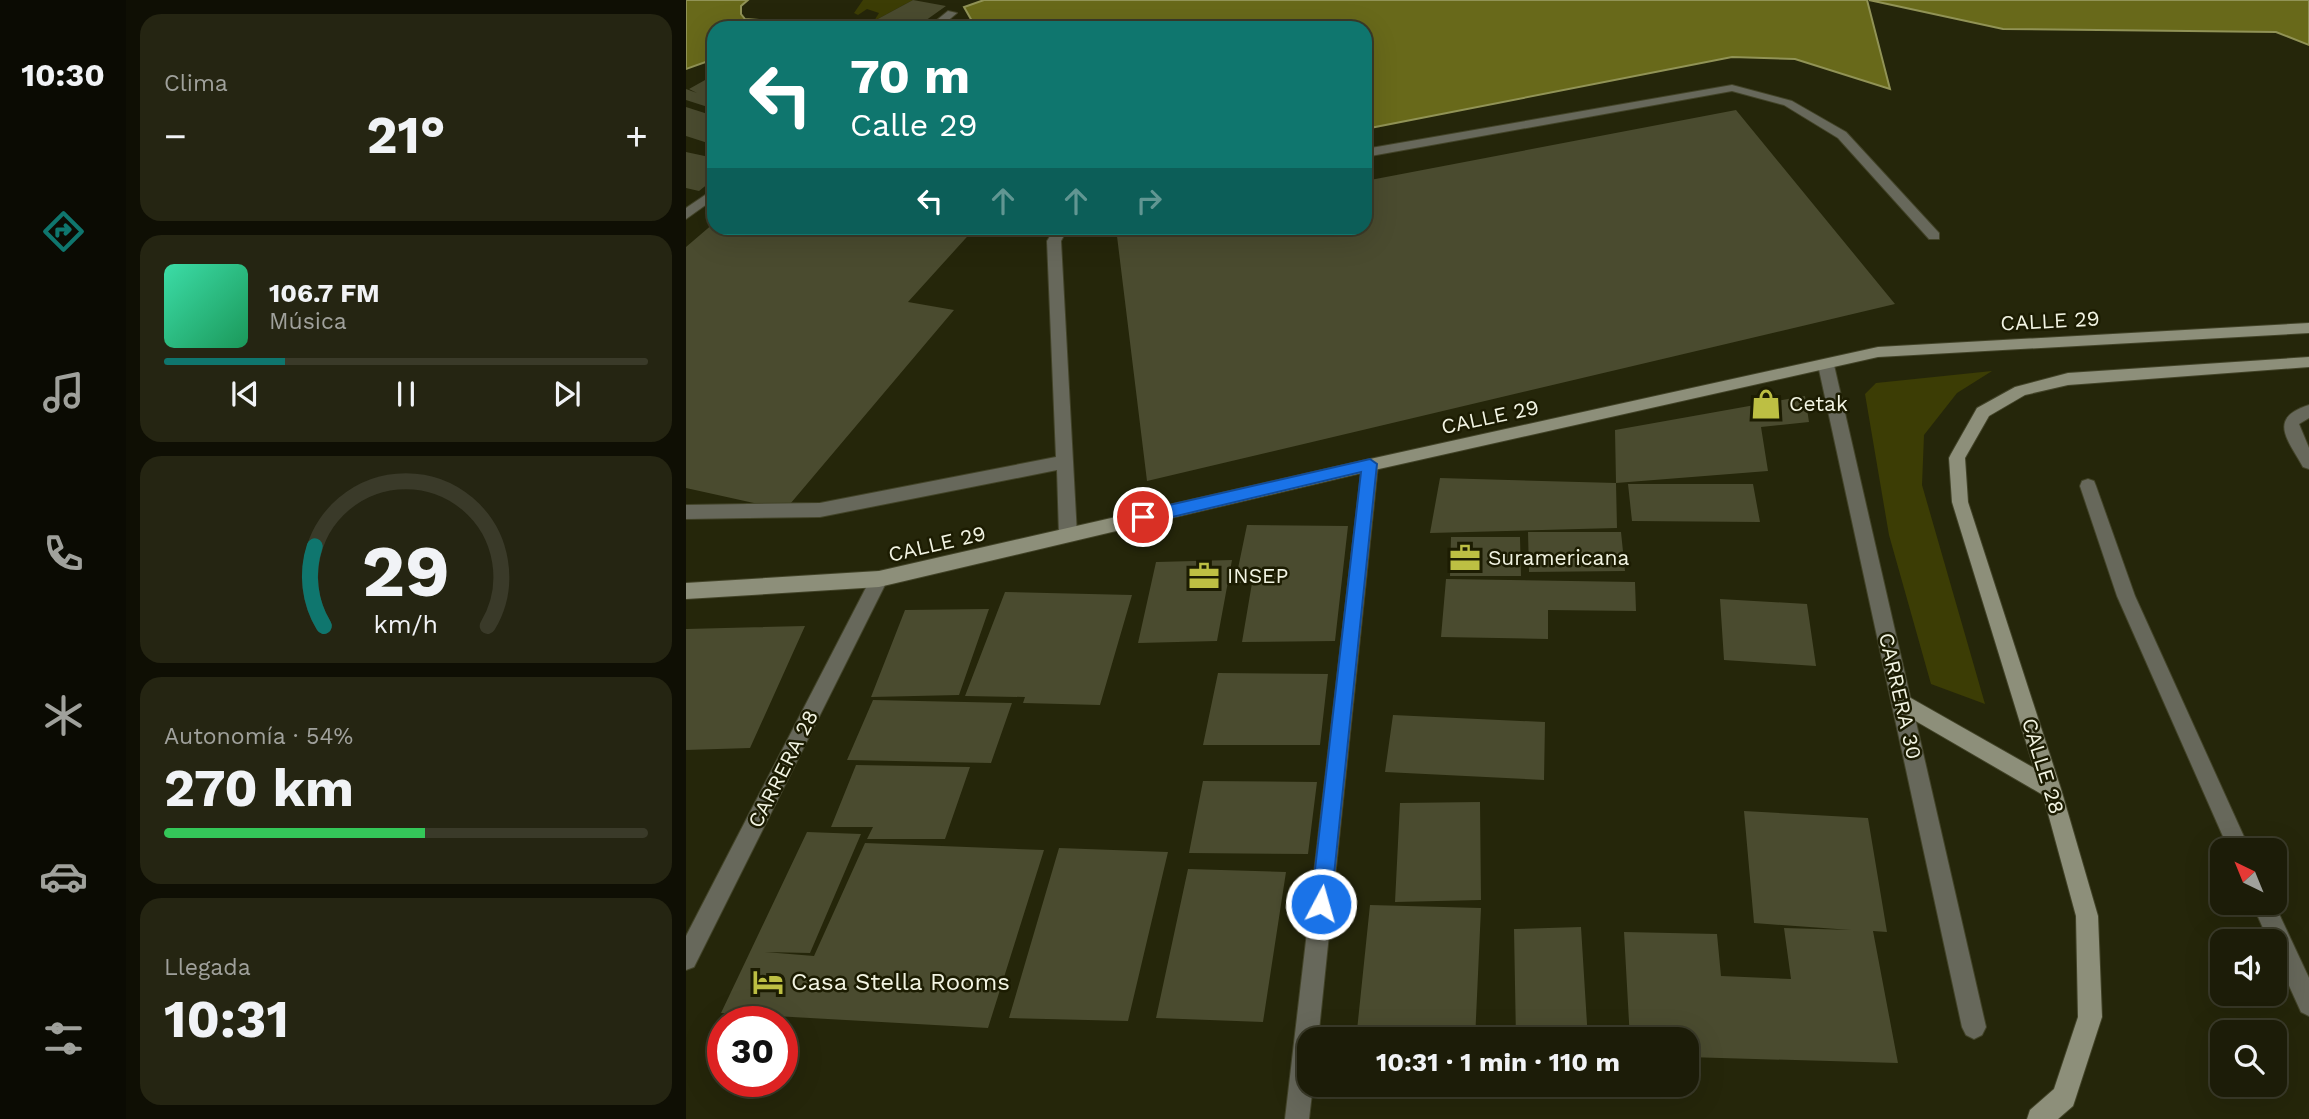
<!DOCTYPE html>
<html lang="es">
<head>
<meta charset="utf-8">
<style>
	body { margin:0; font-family:"Work Sans",sans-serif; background:#252512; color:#f1f3f6; height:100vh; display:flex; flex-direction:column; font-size:26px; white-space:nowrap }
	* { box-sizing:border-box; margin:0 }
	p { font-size:23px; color:#a0a19c }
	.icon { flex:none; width:38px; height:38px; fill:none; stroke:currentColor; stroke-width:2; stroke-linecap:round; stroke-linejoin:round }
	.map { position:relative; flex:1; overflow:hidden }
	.side { display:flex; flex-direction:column; gap:14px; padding:14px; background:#0f0f04; width:560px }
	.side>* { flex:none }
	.hud { position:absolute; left:21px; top:21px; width:665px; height:214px; border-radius:21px; box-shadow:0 7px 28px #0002,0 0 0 2px #3a3a29; background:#0f766e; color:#fff; overflow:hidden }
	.needle { width:46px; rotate:317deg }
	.tools { position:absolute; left:1524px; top:838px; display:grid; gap:14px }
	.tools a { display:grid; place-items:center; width:77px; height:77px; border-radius:14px; background:#1c1c08; box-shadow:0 7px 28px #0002,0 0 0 2px #3a3a29; font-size:35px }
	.speed { position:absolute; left:21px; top:1006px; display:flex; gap:14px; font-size:35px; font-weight:700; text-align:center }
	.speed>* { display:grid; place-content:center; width:91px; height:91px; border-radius:50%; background:#1c1c08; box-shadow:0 7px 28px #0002,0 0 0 2px #3a3a29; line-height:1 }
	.speed .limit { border:10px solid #d22; background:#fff; color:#111 }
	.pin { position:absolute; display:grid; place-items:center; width:60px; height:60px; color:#fff; margin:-30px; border:4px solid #fff; border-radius:50%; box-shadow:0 2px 7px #0007 }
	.me { position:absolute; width:77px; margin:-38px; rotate:6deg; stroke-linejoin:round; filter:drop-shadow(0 0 5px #0008) }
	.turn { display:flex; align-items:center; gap:24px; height:147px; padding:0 28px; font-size:32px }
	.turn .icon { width:91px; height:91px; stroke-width:2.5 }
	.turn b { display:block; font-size:49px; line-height:60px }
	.lanes { display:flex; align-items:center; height:66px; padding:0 28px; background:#0003; justify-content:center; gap:35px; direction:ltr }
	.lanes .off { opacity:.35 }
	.big { font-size:52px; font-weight:700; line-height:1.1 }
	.side .card { flex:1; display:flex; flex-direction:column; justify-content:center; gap:10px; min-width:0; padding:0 24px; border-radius:21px; background:#252512 }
	.side .dial { align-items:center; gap:0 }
	.dial svg { height:182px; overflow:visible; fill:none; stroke:#3a3a29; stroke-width:7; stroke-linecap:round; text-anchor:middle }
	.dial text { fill:#f1f3f6; stroke:none }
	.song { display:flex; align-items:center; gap:21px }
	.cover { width:84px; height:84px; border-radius:10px; background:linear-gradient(135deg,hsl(160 70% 55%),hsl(150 70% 35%)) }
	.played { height:7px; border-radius:4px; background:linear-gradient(90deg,#0f766e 25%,#3a3a29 25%) }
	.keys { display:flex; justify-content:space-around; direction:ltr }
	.heat { display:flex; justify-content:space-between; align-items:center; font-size:38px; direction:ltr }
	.charge { height:10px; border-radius:5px; background:linear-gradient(90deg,#34c759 54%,#3a3a29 0) }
	.trip { position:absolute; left:611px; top:1027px; width:402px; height:70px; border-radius:21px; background:#1c1c08; box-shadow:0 7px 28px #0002,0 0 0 2px #3a3a29; font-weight:700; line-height:70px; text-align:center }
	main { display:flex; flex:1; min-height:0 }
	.tab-bar { display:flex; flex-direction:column; width:126px; justify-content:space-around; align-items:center; background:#0b0b03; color:#a0a19c }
	.tab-bar .icon { width:49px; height:49px }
	.tab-bar .current { color:#0f766e }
	.tab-bar b { font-size:32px; color:#f1f3f6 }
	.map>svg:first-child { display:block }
	.green { fill:#3c3d05 }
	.water { fill:#68691a; stroke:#919356; stroke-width:2 }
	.building { fill:#4a4b2f }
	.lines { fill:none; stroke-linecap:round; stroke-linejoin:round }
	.lane-casing { stroke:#424328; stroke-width:2 }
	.street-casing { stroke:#424328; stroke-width:2 }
	.secondary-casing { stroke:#424328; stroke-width:2 }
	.lane { fill:#67685b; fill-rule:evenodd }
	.street { fill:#67685b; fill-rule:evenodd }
	.secondary { fill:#8d8f7a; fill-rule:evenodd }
	.route { fill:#1a73e8; stroke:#114b97; stroke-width:2 }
	.labels { text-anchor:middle; stroke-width:5; stroke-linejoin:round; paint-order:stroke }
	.street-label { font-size:21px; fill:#f2f4e3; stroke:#1c1c02 }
	.poi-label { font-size:21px; fill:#f2f4e3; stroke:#1c1c02; text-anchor:start }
	.near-poi-label { font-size:24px; fill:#f2f4e3; stroke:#1c1c02; text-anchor:start }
</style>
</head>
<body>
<main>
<nav class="tab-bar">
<b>10:30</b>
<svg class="icon current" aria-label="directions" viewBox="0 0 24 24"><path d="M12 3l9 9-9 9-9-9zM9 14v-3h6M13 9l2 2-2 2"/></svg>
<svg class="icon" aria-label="music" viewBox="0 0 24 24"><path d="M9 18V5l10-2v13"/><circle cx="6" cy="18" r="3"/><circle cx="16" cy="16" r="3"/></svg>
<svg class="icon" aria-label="phone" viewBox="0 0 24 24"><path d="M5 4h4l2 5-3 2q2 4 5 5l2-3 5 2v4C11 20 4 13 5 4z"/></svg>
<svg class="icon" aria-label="climate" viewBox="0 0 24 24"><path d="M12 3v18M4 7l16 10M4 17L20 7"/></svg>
<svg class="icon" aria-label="car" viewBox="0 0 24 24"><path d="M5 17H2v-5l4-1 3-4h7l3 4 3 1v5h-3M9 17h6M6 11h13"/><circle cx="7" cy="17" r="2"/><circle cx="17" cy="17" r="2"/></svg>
<svg class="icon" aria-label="filters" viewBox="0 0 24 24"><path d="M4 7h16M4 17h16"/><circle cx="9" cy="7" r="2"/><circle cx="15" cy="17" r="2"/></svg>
</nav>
<section class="side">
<div class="card"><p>Clima</p>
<div class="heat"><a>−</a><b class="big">21°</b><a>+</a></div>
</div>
<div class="card">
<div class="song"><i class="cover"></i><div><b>106.7 FM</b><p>Música</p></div></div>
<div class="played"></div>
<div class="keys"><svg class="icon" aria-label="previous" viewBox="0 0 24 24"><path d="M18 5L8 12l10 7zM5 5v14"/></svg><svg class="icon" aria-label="pause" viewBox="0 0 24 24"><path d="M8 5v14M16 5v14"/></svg><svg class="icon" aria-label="next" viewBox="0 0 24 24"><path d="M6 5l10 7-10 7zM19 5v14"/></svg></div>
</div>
<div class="card dial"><svg viewBox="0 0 100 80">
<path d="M14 69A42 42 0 1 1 86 69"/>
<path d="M14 69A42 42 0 0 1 10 34" stroke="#0f766e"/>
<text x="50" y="56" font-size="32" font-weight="700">29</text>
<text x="50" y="72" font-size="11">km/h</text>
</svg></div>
<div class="card"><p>Autonomía · 54%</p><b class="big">270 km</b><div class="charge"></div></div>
<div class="card"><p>Llegada</p><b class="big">10:31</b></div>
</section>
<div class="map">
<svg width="1623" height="1119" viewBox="0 0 1623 1119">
	<rect width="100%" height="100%" fill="#25260a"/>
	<path class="green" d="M177 0H227L188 21 193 13 181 9 172 15 168 13Z
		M1306 371 1271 393 1238 435 1236 485 1299 704 1245 684 1203 535 1179 394 1190 383Z"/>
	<path class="water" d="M0 0H62L55 6V14L59 19 73 20 94 28H28V59L0 69Z
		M298 0H1181L1204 89 1109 59 1046 57 679 129V28H290L278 7Z
		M1183 0H1623V45L1590 32 1317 29Z"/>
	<path class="building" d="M227 0 260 6 229 28H188L196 23 188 21Z
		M28 75V109L0 100V89L11 93 3 89Z
		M0 107 28 116V145L0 136Z
		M1050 110 1209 304 461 481 430 228H679V181Z
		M0 152 28 158V179L13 191 0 188Z
		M28 223V228H289L222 302 268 310 99 510 0 488V247Z
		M1119 396 1123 422 1075 427 1082 471 930 483 929 430Z
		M754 478 930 483 931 528 744 533Z
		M942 484H1067L1074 522 946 521Z
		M561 525 662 526 649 641 556 642 566 583H549Z
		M842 532H935L939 571 843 572Z
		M765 537H834L835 576H764Z
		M546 560 531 641 452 643 470 562Z
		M760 579 949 582 950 611 862 610V639L755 637Z
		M319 592 446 595 414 705 337 703 339 697 279 696Z
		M1034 599 1121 604 1130 666 1038 660Z
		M303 609 273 695 185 697 219 610Z
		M119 626 64 748 0 750V629Z
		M532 673 642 674 634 745H517Z
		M187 700 326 703 305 763 161 760Z
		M707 715 859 722 858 780 699 772Z
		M170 765 284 767 259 839H181L187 827H145Z
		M517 781 631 782 622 854 503 853Z
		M794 802 795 900 709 902 714 803Z
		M1058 811 1182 818 1201 932 1187 931 1212 1063 1001 1057V1040H944L938 932 1031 934 1035 976 1105 979 1098 928 1165 930 1068 923Z
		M121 832 175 834 124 953 79 952 128 956 179 843 358 850 302 1028 35 1013Z
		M373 848 482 852 442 1021 323 1018Z
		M502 869 600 872 577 1022 470 1018Z
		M684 905 795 908 789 1040H670Z
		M895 927 902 1040H830L828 929Z"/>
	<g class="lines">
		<g class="lane-casing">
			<path id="lane" d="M1046 85 1106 101 1160 132 1253 233V239H1243L1152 138 1098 105 1046 91 679 157V149Z
				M369 228H382L375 241 391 535 388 540H376L373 535 371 470 134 517 0 519V505L134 503 370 457 361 241Z
				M1623 405V418L1613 424 1623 448V469L1617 467C1602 440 1581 418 1623 405Z
				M1402 479 1408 481 1410 486 1449 596 1564 850H1543L1431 596 1394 486 1396 481Z
				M1566 903H1588L1623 978V1016L1615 1012 1589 955V942H1583Z"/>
		</g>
		<g class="street-casing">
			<path id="street" d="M262 11 271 13 253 28H241Z
				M28 189V199L0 219V208Z
				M1140 360 1148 365 1300 1027 1296 1035 1288 1039 1280 1035 1276 1027 1132 365Z
				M684 459 692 465 632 1040H623V1085H627L623 1119H599L676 465Z
				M193 571 199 574 202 579 8 967 0 970V936L187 574Z"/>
		</g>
		<g class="secondary-casing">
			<path id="secondary" d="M1623 323V333L1192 357 684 471 193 587 0 599V583L193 571 684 459 1192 347Z
				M1623 357V367L1382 385 1339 395 1303 416 1279 458 1282 502 1375 789 1412 916 1416 1017 1390 1097 1387 1106 1372 1119H1341L1344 1110 1368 1089 1392 1017 1390 916 1357 795 1209 709 1206 703 1209 697 1216 694 1223 697 1348 768 1266 502 1263 458 1265 454 1291 408 1329 387 1382 373Z"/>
		</g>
		<use href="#lane" class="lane"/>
		<use href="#street" class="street"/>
		<use href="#secondary" class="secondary"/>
	</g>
	<path class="route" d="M684 459 691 464 645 904 642 911 635 914 628 911 625 904 675 472 457 524 450 517 457 511Z"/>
	<defs>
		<g id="shop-bare" transform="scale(2.415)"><path d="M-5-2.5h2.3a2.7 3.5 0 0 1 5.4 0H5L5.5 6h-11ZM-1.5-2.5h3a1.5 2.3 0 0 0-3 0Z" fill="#bdbf43" stroke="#1c1c02" stroke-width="2.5" paint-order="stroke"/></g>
		<g id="office-bare" transform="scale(2.415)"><path d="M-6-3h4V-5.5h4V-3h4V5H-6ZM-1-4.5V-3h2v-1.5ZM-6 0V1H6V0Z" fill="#bdbf43" stroke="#1c1c02" stroke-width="2.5" paint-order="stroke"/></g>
		<g id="hotel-bare" transform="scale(2.415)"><path d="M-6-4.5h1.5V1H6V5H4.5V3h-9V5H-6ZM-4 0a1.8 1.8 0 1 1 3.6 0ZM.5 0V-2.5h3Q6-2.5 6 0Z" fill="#bdbf43" stroke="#1c1c02" stroke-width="2.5" paint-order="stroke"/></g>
	</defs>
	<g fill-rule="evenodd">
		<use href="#shop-bare" x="1080" y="404"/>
		<use href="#office-bare" x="779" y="558"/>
		<use href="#office-bare" x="518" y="576"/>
		<use href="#hotel-bare" x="82" y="982"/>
	</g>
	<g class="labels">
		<g class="street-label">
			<text transform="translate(1364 321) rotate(-3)" y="7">CALLE 29</text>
			<text transform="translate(804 417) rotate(-12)" y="7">CALLE 29</text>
			<text transform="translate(251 544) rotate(-13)" y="7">CALLE 29</text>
			<text transform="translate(1214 696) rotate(77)" y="7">CARRERA 30</text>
			<text transform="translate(1357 766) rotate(73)" y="7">CALLE 28</text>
			<text transform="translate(97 769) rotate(-63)" y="7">CARRERA 28</text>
		</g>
		<g class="poi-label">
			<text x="1103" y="411">Cetak</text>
			<text x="802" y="565">Suramericana</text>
			<text x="541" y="583">INSEP</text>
		</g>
		<g class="near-poi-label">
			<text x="105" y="990">Casa Stella Rooms</text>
		</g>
	</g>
</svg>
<div class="tools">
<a><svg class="needle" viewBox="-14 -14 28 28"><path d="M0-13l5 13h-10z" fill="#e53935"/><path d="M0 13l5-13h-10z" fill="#a0a19c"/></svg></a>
<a><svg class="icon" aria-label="sound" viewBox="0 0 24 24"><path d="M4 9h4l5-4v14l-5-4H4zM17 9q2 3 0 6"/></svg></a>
<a><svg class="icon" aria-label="search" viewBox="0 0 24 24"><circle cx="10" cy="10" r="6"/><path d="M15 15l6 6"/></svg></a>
</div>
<div class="speed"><div class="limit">30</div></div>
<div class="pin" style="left:457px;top:517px;background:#d93025"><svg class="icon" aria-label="arrive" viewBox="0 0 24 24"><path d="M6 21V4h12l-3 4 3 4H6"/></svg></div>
<svg class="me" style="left:635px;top:904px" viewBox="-20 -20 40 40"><circle r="17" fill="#1a73e8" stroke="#fff" stroke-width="3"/><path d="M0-11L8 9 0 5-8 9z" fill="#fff"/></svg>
<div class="trip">10:31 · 1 min · 110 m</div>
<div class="hud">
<div class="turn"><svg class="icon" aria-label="left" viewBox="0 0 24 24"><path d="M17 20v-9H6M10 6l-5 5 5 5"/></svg><div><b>70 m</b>Calle 29</div></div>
<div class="lanes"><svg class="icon" aria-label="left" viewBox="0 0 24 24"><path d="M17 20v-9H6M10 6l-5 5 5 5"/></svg><svg class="icon off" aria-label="ahead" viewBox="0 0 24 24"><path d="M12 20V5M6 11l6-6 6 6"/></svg><svg class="icon off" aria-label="ahead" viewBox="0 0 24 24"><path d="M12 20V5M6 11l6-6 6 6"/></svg><svg class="icon off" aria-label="right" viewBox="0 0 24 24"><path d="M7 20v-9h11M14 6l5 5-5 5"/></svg></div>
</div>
</div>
</main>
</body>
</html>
